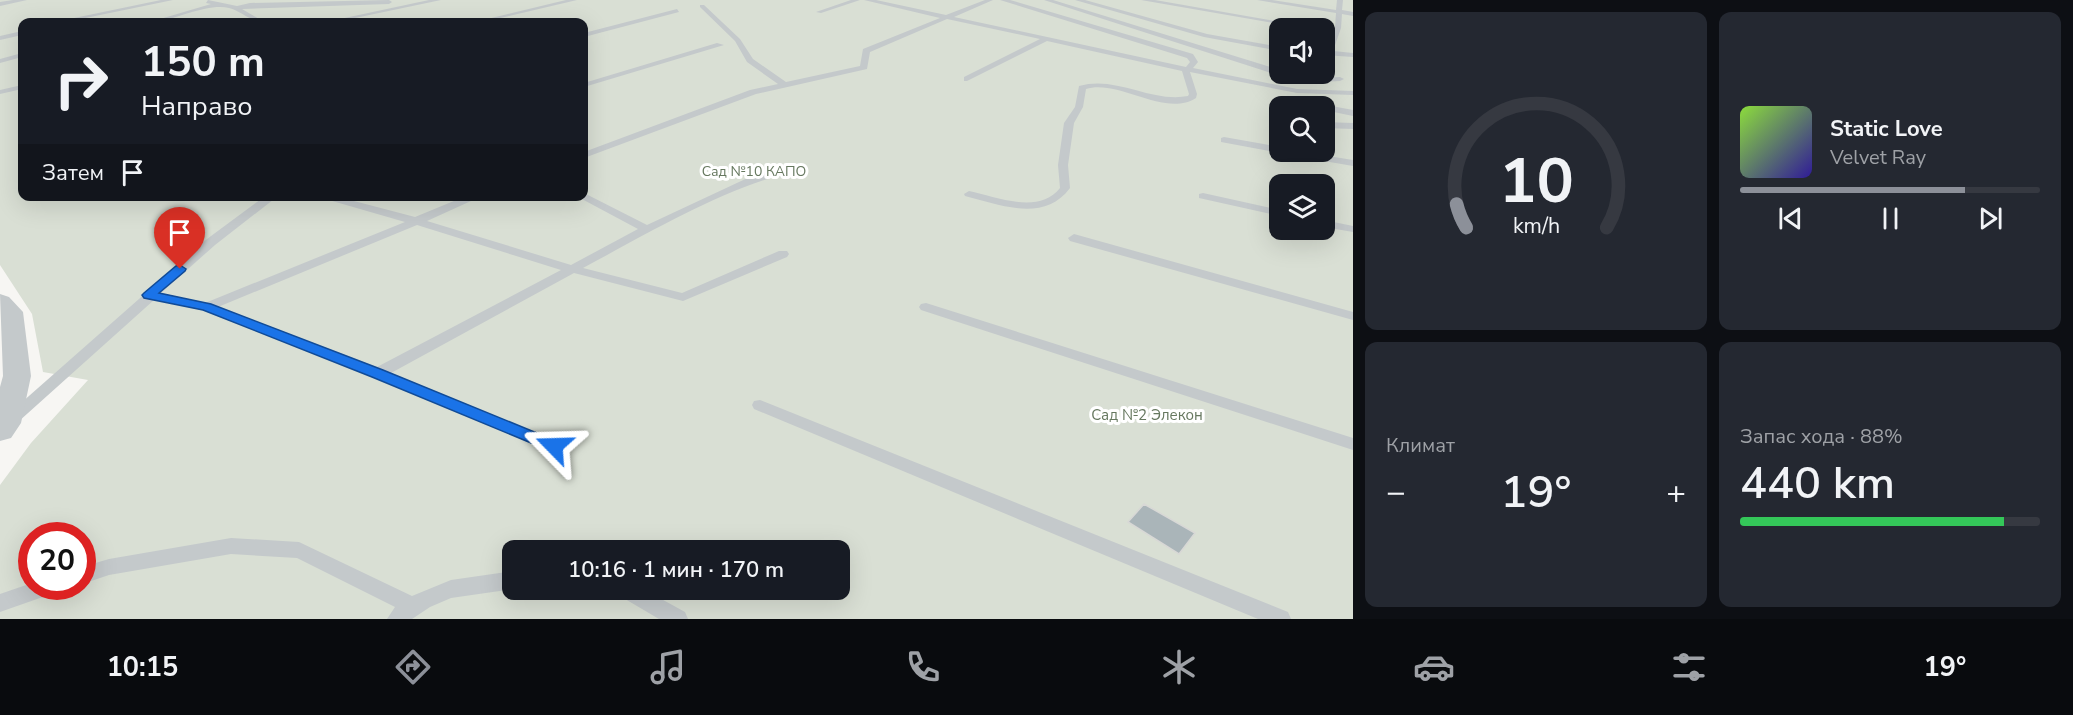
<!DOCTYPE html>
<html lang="ru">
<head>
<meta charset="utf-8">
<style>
	body { margin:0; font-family:"Nunito Sans",sans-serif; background:#242831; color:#f1f3f6; height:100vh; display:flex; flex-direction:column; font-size:22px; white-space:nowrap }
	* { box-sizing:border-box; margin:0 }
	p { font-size:20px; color:#9ea1a6 }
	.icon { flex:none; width:33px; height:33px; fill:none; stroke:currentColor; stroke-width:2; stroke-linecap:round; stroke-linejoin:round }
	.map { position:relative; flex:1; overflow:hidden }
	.drawer { display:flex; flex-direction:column; gap:12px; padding:12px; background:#0d0f14; width:720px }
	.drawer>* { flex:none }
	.top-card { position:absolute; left:18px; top:18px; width:570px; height:183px; border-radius:12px; box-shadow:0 6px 24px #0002; background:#171b24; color:#f1f3f6; overflow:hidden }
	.controls { position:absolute; left:1269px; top:18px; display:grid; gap:12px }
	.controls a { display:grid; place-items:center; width:66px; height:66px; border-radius:12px; background:#171b24; box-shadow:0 6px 24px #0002; font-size:30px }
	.speed { position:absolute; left:18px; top:522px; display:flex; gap:12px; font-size:30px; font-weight:700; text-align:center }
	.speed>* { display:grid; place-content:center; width:78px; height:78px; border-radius:50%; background:#171b24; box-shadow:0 6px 24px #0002; line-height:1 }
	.speed .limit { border:9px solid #d22; background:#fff; color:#111 }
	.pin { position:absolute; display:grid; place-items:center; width:51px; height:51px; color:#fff; margin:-62px -26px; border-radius:50% 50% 50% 0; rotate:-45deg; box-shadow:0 0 6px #0007 }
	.pin .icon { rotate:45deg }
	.me { position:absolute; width:66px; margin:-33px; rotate:292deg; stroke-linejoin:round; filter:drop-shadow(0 0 4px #0008) }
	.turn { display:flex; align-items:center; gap:21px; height:126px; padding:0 24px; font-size:27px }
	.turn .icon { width:78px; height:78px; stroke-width:2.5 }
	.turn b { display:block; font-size:42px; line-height:51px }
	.then { display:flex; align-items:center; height:57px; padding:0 24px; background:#0003; gap:12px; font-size:22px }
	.big { font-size:45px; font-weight:600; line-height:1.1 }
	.drawer .widget { flex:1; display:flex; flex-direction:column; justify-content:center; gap:9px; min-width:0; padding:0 21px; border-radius:12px; background:#242831 }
	.drawer .dial { align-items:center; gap:0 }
	.dial svg { height:156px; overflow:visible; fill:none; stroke:#363941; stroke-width:7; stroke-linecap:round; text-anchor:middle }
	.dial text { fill:#f1f3f6; stroke:none }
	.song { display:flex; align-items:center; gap:18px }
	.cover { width:72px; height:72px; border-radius:9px; background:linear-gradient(135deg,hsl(90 70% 55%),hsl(250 70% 35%)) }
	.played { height:6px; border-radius:3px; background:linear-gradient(90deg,#8c9099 75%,#363941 75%) }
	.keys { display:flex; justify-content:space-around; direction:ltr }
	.heat { display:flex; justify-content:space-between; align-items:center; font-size:33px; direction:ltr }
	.charge { height:9px; border-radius:4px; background:linear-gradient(90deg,#34c759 88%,#363941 0) }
	.drawer .tiles { flex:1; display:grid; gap:12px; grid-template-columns:repeat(2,1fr) }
	.trip { position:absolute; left:502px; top:540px; width:348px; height:60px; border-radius:12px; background:#171b24; box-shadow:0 6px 24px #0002; font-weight:600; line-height:60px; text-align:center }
	.menu { display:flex; height:96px; justify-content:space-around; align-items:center; background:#090b0e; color:#9ea1a6 }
	.menu .icon { width:42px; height:42px }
	.menu .selected { color:#8c9099 }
	.menu b { font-size:27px; color:#f1f3f6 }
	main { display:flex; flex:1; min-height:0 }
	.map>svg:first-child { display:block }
	.green { fill:#d9dfd4; fill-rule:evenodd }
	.building { fill:#aab5b9; stroke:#d8d8d6; stroke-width:1.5 }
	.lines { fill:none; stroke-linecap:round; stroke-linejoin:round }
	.lane { fill:#c4c9cb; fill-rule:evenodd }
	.street { fill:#c4c9cb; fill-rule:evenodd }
	.route { fill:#1a73e8; stroke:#114b97; stroke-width:1.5 }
	.labels { text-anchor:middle; stroke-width:6; stroke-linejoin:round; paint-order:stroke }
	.far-park-label { font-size:14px; fill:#66785f; stroke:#fff }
	.park-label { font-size:15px; fill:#66785f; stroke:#fff }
</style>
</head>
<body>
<main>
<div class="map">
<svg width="1353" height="619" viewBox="0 0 1353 619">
	<rect width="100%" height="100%" fill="#f7f6f3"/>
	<path class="green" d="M0 0H1353V619H0V485L31 443 88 380 43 372 32 314 0 265ZM22 22H584V196H22ZM1280 28H1324V74H1280ZM1280 106H1324V152H1280ZM1280 184H1324V230H1280ZM32 536H82V586H32ZM513 550H840V590H513Z"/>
	<path class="building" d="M1144 504 1195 533 1179 554 1128 522Z"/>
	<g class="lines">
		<path class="lane" d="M13 0H27L0 6V2Z
			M161 0H173L66 22H55Z
			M208 0 237 6 250 3 389 0 392 2 389 4 242 9 264 22C251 22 241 11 229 8 211 3 178 17 159 22H150L211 4 206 3Z
			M429 0H441L336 22H326Z
			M566 0H577L484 22H475Z
			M851 0H860L821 13 816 12Z
			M864 0H876L946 15 985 0H993L954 17 1186 67 1190 62 1187 58 1000 0H1010L1193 54 1198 62 1193 68 1297 89 1353 91V95L1297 93 1190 72 1197 94 1196 98C1165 118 1119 79 1086 89L1083 107 1074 123 1068 165 1070 188C1044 223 1001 205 965 196L964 194 969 191C997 197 1039 215 1060 188L1058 165 1064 123 1075 107 1079 86C1116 75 1151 103 1188 96L1189 94 1182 71 1047 41 967 81H964V77L1040 39 947 19 870 52 867 69 756 94 584 158V152L750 90 778 84 747 62 735 41 700 7V5H704L740 39 753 59 786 82 860 66 863 49 940 18Z
			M1044 0H1053L1280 70V74L1305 79 1340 77 1344 79 1340 81 1302 83Z
			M1075 0H1085L1207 34 1280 47V51L1204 37Z
			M1141 0H1155L1314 28H1302Z
			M1257 0H1272L1336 10 1337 0H1343L1342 10 1353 12V16L1342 14 1341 28 1333 51 1353 53V57L1324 55 1335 28 1336 13Z
			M677 9 679 12 584 37V33Z
			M22 31V35L0 40V36Z
			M717 43 724 45 584 87V83Z
			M22 53V57L0 63V59Z
			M22 85V89L0 94V90Z
			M1305 101 1353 110V116L1324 110V106H1284Z
			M1324 122 1353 123V129L1324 128Z
			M1224 137 1280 147V152H1284L1280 153 1221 142V138Z
			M1284 152H1303L1353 160V166L1289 155Z
			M788 167 792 168V172C722 189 647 234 583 268L682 293 779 251H787L789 254 787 257 683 301 574 273 391 373 559 442 561 446 559 450 553 452 547 450 373 376 202 310 154 300 18 422H6L4 418 207 239 265 196H278L215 245 161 293 205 303 405 222 315 196H335L415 217 466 196H482L427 221 571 265 638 229 580 198 579 196H584V193L647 225 754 175ZM417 225 561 270 377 367 218 307Z
			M1203 193 1280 210V216L1199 198V194Z
			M1324 220 1353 226V232L1324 227Z
			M1074 234 1353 312V320L1070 241 1068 238Z
			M926 303 1353 438V450L921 310 919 307 921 304Z
			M760 400 1288 612 1291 619H1258L754 409 752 405 754 401Z
			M231 538 299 542 412 596 451 580 513 571V589L451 598 430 607 412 619H387L395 607 297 558 231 554 109 575 82 584V567L109 559Z
			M32 583V586H60L57 592 0 612V594Z
			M617 590H645L685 612 688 619H659L620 596Z"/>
		<path class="street" d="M0 294 9 297 23 312 31 376 21 423 11 438 0 441V387L3 376Z"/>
	</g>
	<path class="route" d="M180 265 186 269 185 271 159 293 211 304 383 370 559 442 562 446 559 450 554 452 548 450 372 377 203 310 144 298 142 295 144 293 176 266Z"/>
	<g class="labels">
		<g class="far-park-label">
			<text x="754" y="176">Сад №10 КАПО</text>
		</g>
		<g class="park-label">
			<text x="1147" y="420">Сад №2 Элекон</text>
		</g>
	</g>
</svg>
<div class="controls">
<a><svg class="icon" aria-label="sound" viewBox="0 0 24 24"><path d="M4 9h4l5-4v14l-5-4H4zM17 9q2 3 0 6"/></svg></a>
<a><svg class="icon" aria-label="search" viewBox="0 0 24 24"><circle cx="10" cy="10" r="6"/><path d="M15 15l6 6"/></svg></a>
<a><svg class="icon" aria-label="layers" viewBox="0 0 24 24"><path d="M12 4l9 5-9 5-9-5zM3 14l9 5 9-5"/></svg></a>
</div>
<div class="speed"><div class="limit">20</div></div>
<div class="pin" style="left:180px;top:269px;background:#d93025"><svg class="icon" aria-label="arrive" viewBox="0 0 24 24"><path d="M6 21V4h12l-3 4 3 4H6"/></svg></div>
<svg class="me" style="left:554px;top:446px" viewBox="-20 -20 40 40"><path d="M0-17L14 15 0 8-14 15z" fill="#1a73e8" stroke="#fff" stroke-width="4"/></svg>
<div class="trip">10:16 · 1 мин · 170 m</div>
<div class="top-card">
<div class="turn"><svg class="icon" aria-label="right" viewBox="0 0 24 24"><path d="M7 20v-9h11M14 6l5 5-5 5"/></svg><div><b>150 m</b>Направо</div></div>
<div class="then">Затем<svg class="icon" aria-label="arrive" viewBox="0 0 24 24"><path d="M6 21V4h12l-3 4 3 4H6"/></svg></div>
</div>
</div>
<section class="drawer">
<div class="tiles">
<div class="widget dial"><svg viewBox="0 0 100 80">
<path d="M14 69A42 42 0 1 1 86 69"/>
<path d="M14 69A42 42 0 0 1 9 57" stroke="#8c9099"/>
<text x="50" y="56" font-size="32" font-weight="700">10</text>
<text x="50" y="72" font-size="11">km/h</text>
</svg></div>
<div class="widget">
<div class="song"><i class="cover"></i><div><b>Static Love</b><p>Velvet Ray</p></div></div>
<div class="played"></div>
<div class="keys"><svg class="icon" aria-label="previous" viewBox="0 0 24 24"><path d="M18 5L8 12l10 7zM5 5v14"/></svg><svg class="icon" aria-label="pause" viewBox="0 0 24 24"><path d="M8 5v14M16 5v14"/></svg><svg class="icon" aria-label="next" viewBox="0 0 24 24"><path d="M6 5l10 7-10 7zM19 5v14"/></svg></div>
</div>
<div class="widget"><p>Климат</p>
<div class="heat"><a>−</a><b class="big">19°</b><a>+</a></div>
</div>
<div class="widget"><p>Запас хода · 88%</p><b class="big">440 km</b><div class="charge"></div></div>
</div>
</section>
</main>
<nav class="menu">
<b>10:15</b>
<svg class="icon selected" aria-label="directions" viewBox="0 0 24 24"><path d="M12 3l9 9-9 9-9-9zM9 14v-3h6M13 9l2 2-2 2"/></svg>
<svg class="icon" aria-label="music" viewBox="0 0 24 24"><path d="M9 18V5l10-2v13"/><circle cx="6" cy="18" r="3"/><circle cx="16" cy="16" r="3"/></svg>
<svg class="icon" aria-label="phone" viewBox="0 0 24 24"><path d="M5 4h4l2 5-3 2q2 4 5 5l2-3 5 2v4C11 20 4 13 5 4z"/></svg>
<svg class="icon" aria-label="climate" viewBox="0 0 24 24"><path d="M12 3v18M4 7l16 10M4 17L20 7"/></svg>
<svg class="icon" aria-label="car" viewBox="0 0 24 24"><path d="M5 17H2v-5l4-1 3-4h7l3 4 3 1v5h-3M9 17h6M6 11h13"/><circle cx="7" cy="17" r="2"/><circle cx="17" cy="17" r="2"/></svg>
<svg class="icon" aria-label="filters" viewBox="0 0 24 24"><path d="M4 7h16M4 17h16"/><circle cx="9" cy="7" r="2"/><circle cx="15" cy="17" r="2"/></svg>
<b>19°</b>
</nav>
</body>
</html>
